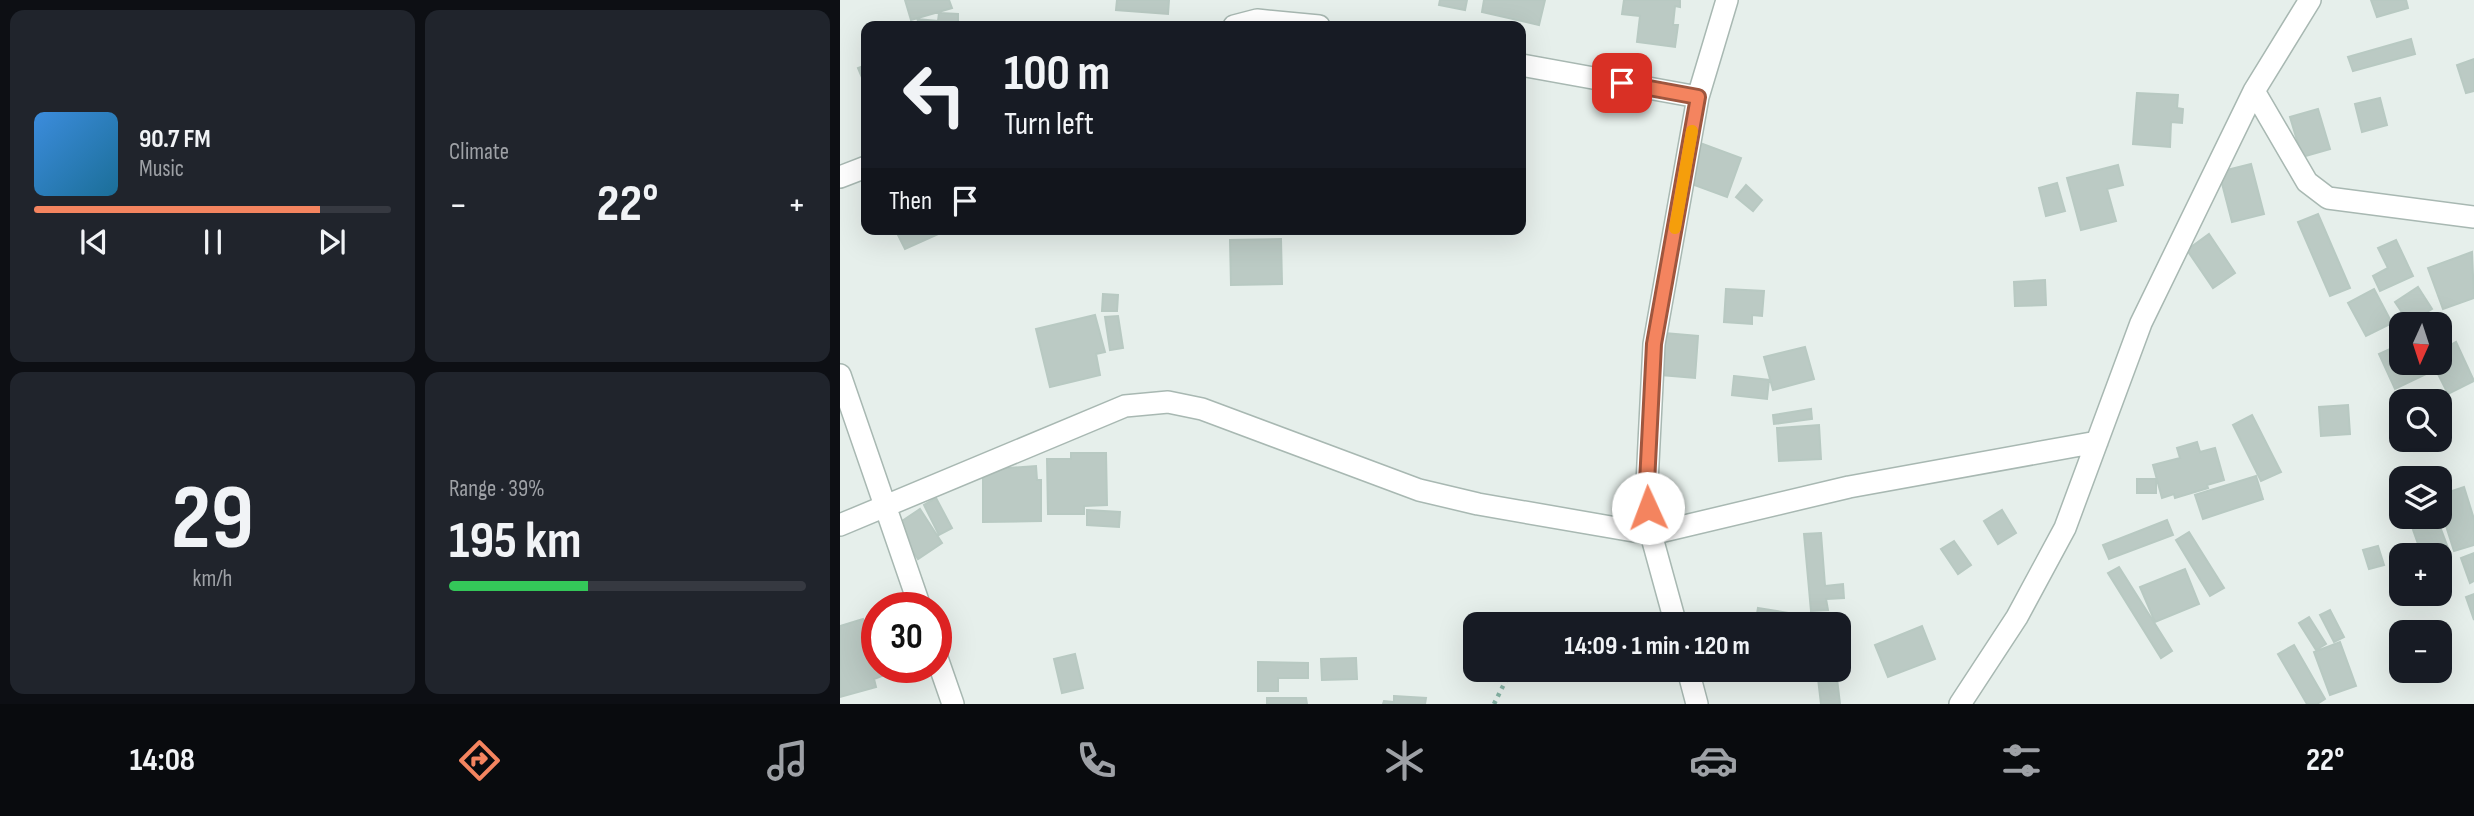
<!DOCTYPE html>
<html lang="en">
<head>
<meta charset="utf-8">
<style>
	body { margin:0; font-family:"Sofia Sans Condensed",sans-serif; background:#20242c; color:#f1f3f6; height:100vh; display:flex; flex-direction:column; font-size:26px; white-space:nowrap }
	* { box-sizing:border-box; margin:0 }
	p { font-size:23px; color:#9ea1a6 }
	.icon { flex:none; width:38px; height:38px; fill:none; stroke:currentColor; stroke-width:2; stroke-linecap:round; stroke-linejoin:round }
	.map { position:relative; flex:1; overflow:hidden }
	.details { display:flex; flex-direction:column; gap:10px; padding:10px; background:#0d0f14; width:840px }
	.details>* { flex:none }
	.hud { position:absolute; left:21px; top:21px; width:665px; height:214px; border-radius:14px; box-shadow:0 7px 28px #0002; background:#171b24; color:#f1f3f6; overflow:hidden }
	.needle { width:46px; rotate:183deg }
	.fabs { position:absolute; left:1549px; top:312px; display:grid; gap:14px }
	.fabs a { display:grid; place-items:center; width:63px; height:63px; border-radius:14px; background:#171b24; box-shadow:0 7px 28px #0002; font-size:35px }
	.speed { position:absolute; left:21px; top:592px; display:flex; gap:14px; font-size:35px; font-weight:700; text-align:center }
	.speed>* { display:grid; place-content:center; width:91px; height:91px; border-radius:50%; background:#171b24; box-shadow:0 7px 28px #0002; line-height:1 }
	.speed .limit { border:10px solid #d22; background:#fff; color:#111 }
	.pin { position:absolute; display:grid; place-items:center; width:60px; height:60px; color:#fff; margin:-30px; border-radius:14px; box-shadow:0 4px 10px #0006 }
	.me { position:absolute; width:77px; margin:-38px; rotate:358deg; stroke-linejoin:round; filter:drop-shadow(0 0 5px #0008) }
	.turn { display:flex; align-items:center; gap:24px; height:147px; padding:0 28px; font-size:32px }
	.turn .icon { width:91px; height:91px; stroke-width:2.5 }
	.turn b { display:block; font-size:49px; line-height:60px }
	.then { display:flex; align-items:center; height:66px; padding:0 28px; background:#0003; gap:14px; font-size:26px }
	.big { font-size:52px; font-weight:700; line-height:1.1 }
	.details .widget { flex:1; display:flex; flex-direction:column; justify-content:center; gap:10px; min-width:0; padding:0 24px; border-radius:14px; background:#20242c }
	.details .dial { align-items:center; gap:0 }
	.dial b { font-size:91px; line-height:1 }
	.song { display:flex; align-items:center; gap:21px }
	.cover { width:84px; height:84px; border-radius:10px; background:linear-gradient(135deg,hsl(210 70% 55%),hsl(200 70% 35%)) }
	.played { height:7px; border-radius:4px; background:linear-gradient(90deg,#f4845f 80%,#363941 80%) }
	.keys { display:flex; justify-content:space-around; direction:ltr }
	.heat { display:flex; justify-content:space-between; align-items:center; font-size:38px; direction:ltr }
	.charge { height:10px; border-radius:5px; background:linear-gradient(90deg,#34c759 39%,#363941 0) }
	.details .tiles { flex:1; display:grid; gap:10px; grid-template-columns:repeat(2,1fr) }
	.trip { position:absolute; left:623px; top:612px; width:388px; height:70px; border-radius:14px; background:#171b24; box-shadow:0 7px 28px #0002; font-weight:700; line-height:70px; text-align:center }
	.dock { display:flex; height:112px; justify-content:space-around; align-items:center; background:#090b0e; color:#9ea1a6 }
	.dock .icon { width:49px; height:49px }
	.dock .selected { color:#f4845f }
	.dock b { font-size:32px; color:#f1f3f6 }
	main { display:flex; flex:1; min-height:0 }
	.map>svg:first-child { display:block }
	.building { fill:#bbcac4; stroke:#b8c9c2; stroke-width:2 }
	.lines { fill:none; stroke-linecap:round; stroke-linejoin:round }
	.minor-casing { stroke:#a8b8b2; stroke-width:24 }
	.path { stroke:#86b3a5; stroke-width:4.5; stroke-dasharray:3.5 5; stroke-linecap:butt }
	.minor { stroke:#fff; stroke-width:21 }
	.route-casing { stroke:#9f563e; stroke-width:18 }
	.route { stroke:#f4845f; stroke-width:12 }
	.slow { stroke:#f59e0b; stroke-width:12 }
</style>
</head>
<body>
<main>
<section class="details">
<div class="tiles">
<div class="widget">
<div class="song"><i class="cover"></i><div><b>90.7 FM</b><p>Music</p></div></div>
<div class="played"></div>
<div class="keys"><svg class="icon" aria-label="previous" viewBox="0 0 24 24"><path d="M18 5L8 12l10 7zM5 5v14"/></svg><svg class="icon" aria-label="pause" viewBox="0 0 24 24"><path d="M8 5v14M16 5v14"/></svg><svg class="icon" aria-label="next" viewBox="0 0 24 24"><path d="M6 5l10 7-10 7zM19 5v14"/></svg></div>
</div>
<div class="widget"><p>Climate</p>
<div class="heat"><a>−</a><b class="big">22°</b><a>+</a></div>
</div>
<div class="widget dial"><b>29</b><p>km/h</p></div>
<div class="widget"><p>Range · 39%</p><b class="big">195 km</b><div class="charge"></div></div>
</div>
</section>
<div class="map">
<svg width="1634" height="704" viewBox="0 0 1634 704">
	<rect width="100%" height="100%" fill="#e6efeb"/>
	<path class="building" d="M65 0H109L112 8 71 20Z
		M277 0H329L328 14 276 10Z
		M600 0H627L625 10 599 5Z
		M644 0H705L699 25 642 12Z
		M784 0H840V7L835 6 833 25H838L835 47 797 42 800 16 782 14Z
		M1531 0H1566L1568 8 1537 17Z
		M99 13 118 14V26H77L78 19 98 21Z
		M1571 39 1575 54 1513 71 1508 57Z
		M1634 59V91L1626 93 1617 65Z
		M26 65V87L18 68Z
		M1297 93 1338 95 1337 108 1343 109 1342 123 1331 122 1330 147 1293 144Z
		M1540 98 1547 125 1522 132 1515 104Z
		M1478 109 1490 149 1462 157 1450 117Z
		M860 143 901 158 887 197 846 182Z
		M1411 164 1424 214 1392 222 1379 172Z
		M1278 165 1283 185 1267 189 1276 221 1241 230 1227 178Z
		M1217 183 1225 211 1206 216 1199 188Z
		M906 185 922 200 913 211 896 197Z
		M1478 214 1510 288 1490 296 1458 222Z
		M55 229H107V230L65 249Z
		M1369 234 1395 273 1373 288 1347 250Z
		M441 239 442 284 391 285 390 240Z
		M1556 240 1573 276 1540 291 1533 276 1548 268 1538 248Z
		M1632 252 1634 298 1603 309 1588 268Z
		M1205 280 1206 305 1175 306 1174 282Z
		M1578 287 1592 309 1569 323 1555 302Z
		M886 289 924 291 922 316 912 315V324L884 322Z
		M1534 289 1552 323 1526 336 1508 303Z
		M263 294 278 295 277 311H262Z
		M255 315 265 352 256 354 260 375 210 387 196 329Z
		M278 316 283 348 270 350 265 317Z
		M824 333 858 336 855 378 821 375Z
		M1616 342 1634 381 1608 394 1592 362H1600V351Z
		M1561 344V362H1580L1586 374 1555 389 1539 354Z
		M965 347 974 379 933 390 924 357Z
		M894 376 929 380 927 399 892 395Z
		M1508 405 1510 434 1481 436 1479 407Z
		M971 409 972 419 934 424 933 415Z
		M1412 415 1441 472 1421 481 1393 425Z
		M979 425 981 459 939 461 937 428Z
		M1357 442 1360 452 1375 448 1384 480 1367 485 1368 488 1335 498 1334 494 1322 498 1313 465 1340 458 1337 448Z
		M231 453H266L267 505 244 506V514H208L207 459H231Z
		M196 466 197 480H201V521L143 522V470Z
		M1416 476 1423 499 1363 519 1355 495Z
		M1297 479H1316V493H1297Z
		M1624 487 1634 519V545L1614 551 1600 507V495Z
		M96 498 112 528 99 535 84 505Z
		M80 509 102 543 78 559 56 525Z
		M247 510 280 512 279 527 247 525Z
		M1162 510 1176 533 1158 544 1144 521Z
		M1575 516H1596L1611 556 1600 560V555H1582L1572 527 1578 525Z
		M1327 520 1333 535 1269 559 1263 545Z
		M1349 532 1384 588 1370 596 1336 540Z
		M981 533 985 586 1003 584 1004 598 986 599 988 610 971 611 964 534Z
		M1114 541 1131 565 1118 574 1101 549Z
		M1538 546 1544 565 1529 569 1523 550Z
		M1634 553V581L1630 583 1621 558Z
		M1279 567 1332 651 1321 658 1268 573Z
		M1345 569 1359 604 1315 622 1300 587Z
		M1634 594V620L1626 597Z
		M918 608 961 615 960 625H915Z
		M1490 610 1504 637 1494 642 1480 615Z
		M892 616H906L905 625H891Z
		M1469 617 1486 644 1476 650 1459 623Z
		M23 619 27 632 37 629V667H48L39 669 42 676 34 679 36 687 0 697V626Z
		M1082 626 1095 659 1048 677 1035 645Z
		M1500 642 1516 686 1490 695 1474 652Z
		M1454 645 1485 699 1477 704H1467L1438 654Z
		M235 654 243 688 222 693 214 659Z
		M516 658 517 679 482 680 481 659Z
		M418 662 468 663V678H438V691H418Z
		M977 670H996L1000 704H981Z
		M554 696 586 698 585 704H543L544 701 554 702Z
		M427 698H466L467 704H427Z"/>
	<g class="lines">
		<g class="minor-casing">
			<path id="minor" d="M394 26 417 20 479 26
				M681 65 858 97
				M1414 91 1467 182 1488 198 1634 217
				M0 177 26 167
				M0 375 80 607
				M0 525 285 406 328 402 362 409 579 490 638 504 811 534 1009 487 1257 442
				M836 625 811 534 807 483 814 344 858 97 887 0
				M96 655 113 704
				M848 670 857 704
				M1120 704 1177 617 1225 528 1301 323 1414 91 1470 0"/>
		</g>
		<path class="path" d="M812 670 825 671
			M654 704 671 670"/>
		<use href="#minor" class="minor"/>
	</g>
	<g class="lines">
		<g class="route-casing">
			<path id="route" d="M782 83 858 97 814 344 807 483 808 508"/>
		</g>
		<use href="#route" class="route"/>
		<path class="slow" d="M835 228 852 131"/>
	</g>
</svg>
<div class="fabs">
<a><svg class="needle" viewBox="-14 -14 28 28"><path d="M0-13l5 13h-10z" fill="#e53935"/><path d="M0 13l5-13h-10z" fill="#9ea1a6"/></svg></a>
<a><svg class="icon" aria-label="search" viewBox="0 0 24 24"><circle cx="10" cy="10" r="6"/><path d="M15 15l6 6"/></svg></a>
<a><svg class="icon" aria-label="layers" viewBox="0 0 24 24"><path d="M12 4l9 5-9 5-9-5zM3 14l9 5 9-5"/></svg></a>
<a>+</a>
<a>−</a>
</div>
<div class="speed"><div class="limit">30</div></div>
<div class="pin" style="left:782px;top:83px;background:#d93025"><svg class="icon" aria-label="arrive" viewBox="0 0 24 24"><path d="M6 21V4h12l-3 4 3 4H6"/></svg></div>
<svg class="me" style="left:808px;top:508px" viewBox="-20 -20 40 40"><circle r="19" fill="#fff"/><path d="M0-13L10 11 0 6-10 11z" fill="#f4845f"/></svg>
<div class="trip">14:09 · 1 min · 120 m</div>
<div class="hud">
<div class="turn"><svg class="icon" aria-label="left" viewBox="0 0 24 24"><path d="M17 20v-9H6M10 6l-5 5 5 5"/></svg><div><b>100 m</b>Turn left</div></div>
<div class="then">Then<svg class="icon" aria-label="arrive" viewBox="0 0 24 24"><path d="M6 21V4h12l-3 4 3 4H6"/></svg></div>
</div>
</div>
</main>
<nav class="dock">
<b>14:08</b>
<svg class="icon selected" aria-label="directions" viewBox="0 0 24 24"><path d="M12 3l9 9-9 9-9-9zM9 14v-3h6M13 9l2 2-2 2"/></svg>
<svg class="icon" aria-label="music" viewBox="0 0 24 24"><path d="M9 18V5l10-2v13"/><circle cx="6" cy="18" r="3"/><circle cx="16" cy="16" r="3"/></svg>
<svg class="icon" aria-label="phone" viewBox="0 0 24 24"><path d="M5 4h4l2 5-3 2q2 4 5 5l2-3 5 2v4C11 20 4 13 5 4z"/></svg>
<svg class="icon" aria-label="climate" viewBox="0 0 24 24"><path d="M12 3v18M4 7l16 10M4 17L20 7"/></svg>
<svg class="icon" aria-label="car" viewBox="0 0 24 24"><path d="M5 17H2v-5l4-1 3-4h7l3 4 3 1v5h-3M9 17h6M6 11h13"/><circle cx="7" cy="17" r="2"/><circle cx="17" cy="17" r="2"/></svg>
<svg class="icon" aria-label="filters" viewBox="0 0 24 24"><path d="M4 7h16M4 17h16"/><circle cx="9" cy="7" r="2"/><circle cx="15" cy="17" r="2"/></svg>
<b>22°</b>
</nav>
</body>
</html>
